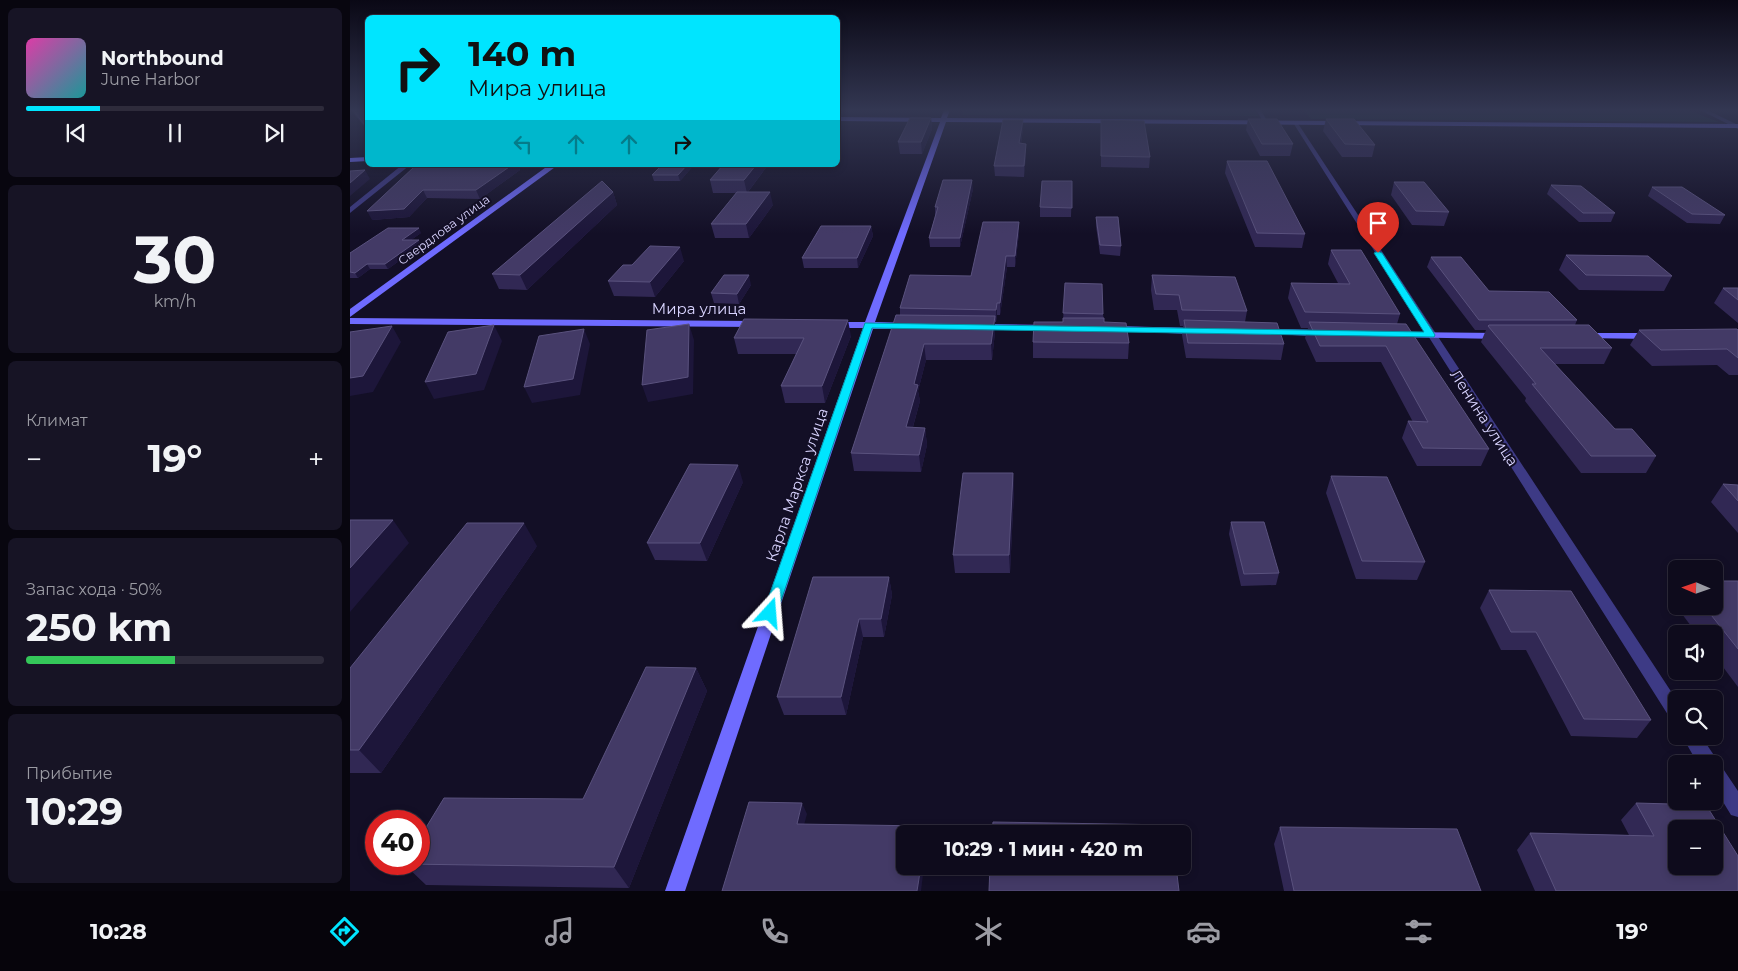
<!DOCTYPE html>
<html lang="ru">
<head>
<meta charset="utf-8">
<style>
	body { margin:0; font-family:Montserrat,sans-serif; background:#171425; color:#f1f3f6; height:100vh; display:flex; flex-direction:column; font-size:19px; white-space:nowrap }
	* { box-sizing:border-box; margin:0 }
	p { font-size:16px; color:#9b9ba3 }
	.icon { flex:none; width:28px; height:28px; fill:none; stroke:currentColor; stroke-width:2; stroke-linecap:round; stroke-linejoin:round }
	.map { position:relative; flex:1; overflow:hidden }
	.side { display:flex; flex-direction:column; gap:8px; padding:8px; background:#08060f; width:350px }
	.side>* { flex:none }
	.hud { position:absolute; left:15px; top:15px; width:475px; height:152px; border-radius:8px; box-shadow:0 2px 8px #0003,0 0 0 1px #2e2b3b; background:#00e5ff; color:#111; overflow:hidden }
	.needle { width:32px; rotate:272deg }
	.controls { position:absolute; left:1318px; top:560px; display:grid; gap:10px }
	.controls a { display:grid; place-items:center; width:55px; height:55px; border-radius:8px; background:#0e0b1c; box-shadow:0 2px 8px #0003,0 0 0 1px #2e2b3b; font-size:25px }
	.speed { position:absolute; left:15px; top:810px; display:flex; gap:10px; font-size:25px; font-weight:700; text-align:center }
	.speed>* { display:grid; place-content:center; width:65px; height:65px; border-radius:50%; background:#0e0b1c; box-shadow:0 2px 8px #0003,0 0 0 1px #2e2b3b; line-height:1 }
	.speed .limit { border:8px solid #d22; background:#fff; color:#111 }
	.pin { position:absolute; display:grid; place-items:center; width:42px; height:42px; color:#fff; margin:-51px -21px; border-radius:50% 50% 50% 0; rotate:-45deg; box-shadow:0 0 5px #0007 }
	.pin .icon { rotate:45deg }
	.me { position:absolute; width:55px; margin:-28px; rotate:19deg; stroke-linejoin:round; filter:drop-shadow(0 0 4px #0008) }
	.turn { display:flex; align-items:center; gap:18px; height:105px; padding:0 20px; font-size:22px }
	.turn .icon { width:65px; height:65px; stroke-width:2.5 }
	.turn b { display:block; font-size:35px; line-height:42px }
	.lanes { display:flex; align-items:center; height:48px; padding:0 20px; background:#0003; justify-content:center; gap:25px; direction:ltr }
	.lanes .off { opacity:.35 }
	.big { font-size:38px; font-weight:700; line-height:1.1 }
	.side .card { flex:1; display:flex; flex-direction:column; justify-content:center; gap:8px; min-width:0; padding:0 18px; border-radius:8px; background:#171425 }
	.side .dial { align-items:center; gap:0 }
	.dial b { font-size:65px; line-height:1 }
	.song { display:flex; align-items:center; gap:15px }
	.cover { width:60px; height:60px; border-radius:8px; background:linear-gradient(135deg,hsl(320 70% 55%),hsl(180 70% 35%)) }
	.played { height:5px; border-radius:2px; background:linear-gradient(90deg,#00e5ff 25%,#2e2b3b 25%) }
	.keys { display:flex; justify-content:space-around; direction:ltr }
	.heat { display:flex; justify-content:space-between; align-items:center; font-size:28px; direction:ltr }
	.charge { height:8px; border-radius:4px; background:linear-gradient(90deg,#34c759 50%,#2e2b3b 0) }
	.trip { position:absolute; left:546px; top:825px; width:295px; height:50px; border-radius:8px; background:#0e0b1c; box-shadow:0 2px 8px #0003,0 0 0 1px #2e2b3b; font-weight:700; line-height:50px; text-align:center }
	.dock { display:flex; height:80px; justify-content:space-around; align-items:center; background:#06040b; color:#9b9ba3 }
	.dock .icon { width:35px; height:35px }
	.dock .on { color:#00e5ff }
	.dock b { font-size:22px; color:#f1f3f6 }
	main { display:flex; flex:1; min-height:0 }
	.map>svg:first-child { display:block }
	.green { fill:#12302f }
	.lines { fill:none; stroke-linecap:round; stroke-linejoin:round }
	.lane { fill:#3d3a85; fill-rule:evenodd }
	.street { fill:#3d3a85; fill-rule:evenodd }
	.secondary { fill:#6f6bff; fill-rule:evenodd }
	.wall { fill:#312854 }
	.shaded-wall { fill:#1d163a }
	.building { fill:#433a66; stroke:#5a527e; fill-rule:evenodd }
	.route { fill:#00e5ff; stroke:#0095a6 }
	.labels { text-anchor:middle; stroke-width:4; stroke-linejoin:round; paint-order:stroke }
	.far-street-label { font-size:12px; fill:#d9d4ff; stroke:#130f26 }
	.street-label { font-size:15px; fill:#d9d4ff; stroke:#130f26 }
</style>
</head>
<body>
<main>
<section class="side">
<div class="card">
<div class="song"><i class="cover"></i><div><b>Northbound</b><p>June Harbor</p></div></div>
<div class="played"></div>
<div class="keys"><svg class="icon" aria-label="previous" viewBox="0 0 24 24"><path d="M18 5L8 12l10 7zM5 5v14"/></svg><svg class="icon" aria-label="pause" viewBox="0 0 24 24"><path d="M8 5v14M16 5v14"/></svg><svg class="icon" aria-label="next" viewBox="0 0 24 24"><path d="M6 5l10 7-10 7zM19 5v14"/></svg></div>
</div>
<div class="card dial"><b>30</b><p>km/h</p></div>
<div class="card"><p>Климат</p>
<div class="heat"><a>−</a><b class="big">19°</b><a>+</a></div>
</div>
<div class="card"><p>Запас хода · 50%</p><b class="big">250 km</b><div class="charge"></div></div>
<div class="card"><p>Прибытие</p><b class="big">10:29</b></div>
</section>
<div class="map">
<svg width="1388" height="891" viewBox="0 0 1388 891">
	<rect width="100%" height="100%" fill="#130f26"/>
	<path class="green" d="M613 110H905L909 116 612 115Z
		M954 110H1338L1369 122 961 119Z"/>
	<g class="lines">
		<path class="lane" d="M906 110H911L918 123H914Z"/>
		<path class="street" d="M1350 110H1357L1388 125V129Z
			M942 121 947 122 1326 699V721L1320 718Z
			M52 165H60L0 213V207Z
			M1332 736H1351L1388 791V817L1381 815 1364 787V764H1348Z"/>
		<path class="secondary" d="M594 110H600L597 118 1388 124V128L596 122 525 322 560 323 565 326 560 329H523L335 891H315L513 328H482L477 325 482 322H515L590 122 488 121V117L591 118Z
			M18 157V161L0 162V158Z
			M199 165H208L0 317V309Z
			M0 318 407 321 412 324 407 327 0 324Z
			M630 324 700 325 705 328 700 331 626 329 625 327Z
			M760 326 847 328 852 331 847 334 756 331V327Z
			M915 329 972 330 977 333 972 336 911 334 910 332Z
			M1047 332 1150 333 1155 336 1150 339 1043 337V333Z
			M1235 333H1302L1307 336 1302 339 1231 338V334Z"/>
	</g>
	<path class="wall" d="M1 110H18V131Z
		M581 118 582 129 572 154H550L548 142Z
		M898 119 943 144 940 156H910L896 130Z
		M976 119 1025 145 1022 157H992L973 131Z
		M751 120 800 157 799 168 751 167Z
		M673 129 671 144H676V154L674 177 645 176 644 166Z
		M877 161 955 234 952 248 905 247 875 173Z
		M107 165H168L170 170 130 199 77 198 59 217 22 220Z
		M344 165 330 181H304L302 175Z
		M418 165 398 192 423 205 399 238H365L361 224 386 193H363L360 180Z
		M722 181 721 217H690V207Z
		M1044 182 1099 212 1094 226 1062 225 1041 195Z
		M1201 185 1265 213 1261 222H1229L1197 194Z
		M1302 187 1375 215 1370 224 1337 223 1298 196Z
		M623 189 610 247H580L579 238 585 216V207Z
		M263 192 267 205 177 290 149 289 142 274Z
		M746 217 771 246 770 256 750 254 746 226Z
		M669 222V233L665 267H657L650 315H647L646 322H645V332L642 360H576L568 391 570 401 563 427 575 428 577 445 571 472 504 471 501 453 550 315V308L621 276Z
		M521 226 523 236 508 268H454L452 258Z
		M71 233 61 240 71 245 38 269H20L8 278H0V253Z
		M981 250 1050 314 1047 324 1139 449 1131 466H1067L1052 438 1058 421 1063 422 1031 362H966L955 338 958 328H951L938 298 941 283H988L978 264Z
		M1216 255 1322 276 1314 291 1229 290 1209 270Z
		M1081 257 1139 291 1227 320 1225 325 1262 348 1254 364H1204L1265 429 1306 456 1296 473H1231L1175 401 1176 398 1131 342 1136 330H1125L1077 267Z
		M334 261 305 297 264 296 258 281 282 265Z
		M802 275 897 311 895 322 934 344 931 360 836 358 832 335 833 326H830L827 310H804L801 290Z
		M715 283 753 314 754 322 779 343 778 359 683 358V342L713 322Z
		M401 285 389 304 364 303 361 293Z
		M1373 288H1388V323L1364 303Z
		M1289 330H1388V375H1379L1367 365 1302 366 1280 345Z
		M501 336 475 403H435L431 386 446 354H388L384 338Z
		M663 473 664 490 660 573H605L603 555Z
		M981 476 1075 562 1067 580 1006 579 976 493Z
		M393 482 357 561 305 560 297 543Z
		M1373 484 1388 485V533L1361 502Z
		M881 522 929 573 926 585 891 586 879 534Z
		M187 546 31 773H0V668Z
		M539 577 542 595 534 637H513L496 715H434L427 697Z
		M1388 581V687L1364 655V634H1347L1320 598 1326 590V606H1364Z
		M1139 590 1301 720 1287 738 1221 736 1176 650H1151L1130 608Z
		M346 668 357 691 279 888 76 885 54 864 233 799Z
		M1286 803 1388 891H1185L1167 850 1180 833 1279 835 1271 820Z
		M930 827 1131 891H934L924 844Z"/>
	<path class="shaded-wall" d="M581 118 582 129 572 154 571 142Z
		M673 120V129L669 154V143Z
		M676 144V154L674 177V166Z
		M162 165H168L170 170 130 199 126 190Z
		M337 165H344L330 181 328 175Z
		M406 165H418L397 193 394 180Z
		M15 170 20 179 0 196V183Z
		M622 180 623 189 610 247V238Z
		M73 190 77 198 59 217 22 220 17 211Z
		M263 192 267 205 177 290 170 275Z
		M420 192 423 205 399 238 396 224Z
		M669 222V233L665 267V256Z
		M521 226 523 236 508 268 507 258Z
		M69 228 71 233 54 245 52 240Z
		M69 240 71 245 38 269 35 264Z
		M330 247 334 261 305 297 300 282Z
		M656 256 657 267 650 315V303Z
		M17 264 20 269 8 278 5 273Z
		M399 275 401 285 389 304 387 294Z
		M647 303V315L646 322V310Z
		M645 316V332L642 360 641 344Z
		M498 320 501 336 475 403 472 386Z
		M339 324 344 340 343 394 298 402 292 385Z
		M144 325 152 341 134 390 84 399 75 382Z
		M42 326 51 342 23 392 0 396V378Z
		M234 329 240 344 230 395 182 403 174 387Z
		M574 344 576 360 568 391 570 401 558 444 556 427 564 384Z
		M575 428 577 445 571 472 569 455Z
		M388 465 393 482 357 561 350 543Z
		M663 473 664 490 660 573 659 555Z
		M43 520 59 543 0 612V568Z
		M174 523 187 546 31 773 9 750Z
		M539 577 542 595 534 637 531 619Z
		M509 619 513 637 496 715 491 697Z
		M346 668 357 691 279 888 264 867Z
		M452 803 457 814 451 836 447 824Z
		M571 866H574L571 891H567Z"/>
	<path class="building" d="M3 110H18V129Z
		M560 118H581L571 142H548Z
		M898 119H927L943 144H912Z
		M976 119H1004L1025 145 995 144Z
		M653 120H673L669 143 676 144 674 166H644Z
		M751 120 794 121 800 157 751 156Z
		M877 161H917L955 234 907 233Z
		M107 165H162L126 190H73L54 209 17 211 64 167Z
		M312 165H337L328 175H302Z
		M373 165H406L394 180H360Z
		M15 170 0 183V171Z
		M593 180H622L610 238H579L588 207H585Z
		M252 181 263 192 170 275 142 274Z
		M692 181H722V208L690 207Z
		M1044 182H1074L1099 212 1066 211Z
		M1201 185 1231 186 1265 213H1233Z
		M1302 187H1332L1375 215 1342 214Z
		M387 192H420L396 224H361Z
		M746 217H768L771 246 750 245Z
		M633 222H669L665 256H656L650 303H647L646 310 550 308 560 275 621 276Z
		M471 226H521L507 258H452Z
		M38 228H69L52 240H69L35 264H17L5 273 0 272V253Z
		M300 246 330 247 300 282 258 281 273 265H282Z
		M981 250H1011L1050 314 955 312 941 283 1000 284Z
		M1216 255 1298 256 1322 276 1236 275Z
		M1081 257H1111L1139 291 1199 292 1227 320H1129Z
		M374 275H399L387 294 361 293Z
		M802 275 885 277 897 311 832 310 829 295 806 294Z
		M715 283 752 284 753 314 713 313Z
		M1373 288H1388V300Z
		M546 315 645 316 641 344H574L564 384 568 385 556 427 575 428 569 455 501 453Z
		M713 318H754V322L776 323 779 343 683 342 684 322H713Z
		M394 319 498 320 472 386H431L454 338H384Z
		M834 320 927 323 934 344 838 343Z
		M959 322 1056 324 1139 449 1073 448 1058 421 1078 422 1036 346H970Z
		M339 324 338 377 292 385 297 330Z
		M144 325 126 374 75 382 98 332Z
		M1139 325H1239L1262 348H1190L1265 429H1282L1306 456H1241L1182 384H1186L1138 326Z
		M42 326 13 376 0 378V332Z
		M234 329 223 379 174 387 189 336Z
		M1387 329 1388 330V358L1377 349 1311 350 1289 330Z
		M340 464 388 465 350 543H297Z
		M613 473H663L659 555H603Z
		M981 476 1037 477 1075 562 1012 561Z
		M1373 484 1388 485V501Z
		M0 520H43L0 568Z
		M881 522H914L929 573 894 574Z
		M117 523H174L9 750H0V668Z
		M463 577H539L531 619H509L491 697H427Z
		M1364 581H1388V649L1354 606H1364Z
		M1139 590 1221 591 1301 720 1234 719 1186 632H1161Z
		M296 667 346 668 264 867 54 864H69V839L94 798 233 799Z
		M399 802 452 803 447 824 576 826 575 834H555V866H571L567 891H372Z
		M1286 803 1356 805 1388 856V891H1206L1180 833 1304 836ZM1326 829H1364V866H1326Z
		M643 822 822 825 823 834H642Z
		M930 827 1107 829 1131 891H944Z
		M640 866H826L829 891H639Z"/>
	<linearGradient id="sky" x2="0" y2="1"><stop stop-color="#0a0815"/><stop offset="0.47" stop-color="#333752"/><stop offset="1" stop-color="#333752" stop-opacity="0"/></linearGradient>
	<rect width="1388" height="234" fill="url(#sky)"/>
	<path class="route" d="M1028 251 1032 253 1085 335 1084 337 522 328 427 613 425 617H415L413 613 515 323 1074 332 1024 253Z"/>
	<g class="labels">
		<g class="far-street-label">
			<text transform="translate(94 230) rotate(-36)" y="4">Свердлова улица</text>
		</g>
		<g class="street-label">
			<text x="349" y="314">Мира улица</text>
			<text transform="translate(1134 418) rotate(57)" y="5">Ленина улица</text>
			<text transform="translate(447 485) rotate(-71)" y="5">Карла Маркса улица</text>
		</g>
	</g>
</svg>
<div class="controls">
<a><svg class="needle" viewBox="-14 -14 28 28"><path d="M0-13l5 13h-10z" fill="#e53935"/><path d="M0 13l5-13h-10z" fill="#9b9ba3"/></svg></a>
<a><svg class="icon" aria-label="sound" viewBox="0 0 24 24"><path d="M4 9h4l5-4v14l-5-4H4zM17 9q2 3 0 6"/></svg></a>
<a><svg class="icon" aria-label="search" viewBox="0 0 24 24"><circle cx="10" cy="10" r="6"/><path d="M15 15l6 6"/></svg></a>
<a>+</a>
<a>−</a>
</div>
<div class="speed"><div class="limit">40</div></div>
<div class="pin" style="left:1028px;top:253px;background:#d93025"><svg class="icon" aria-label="arrive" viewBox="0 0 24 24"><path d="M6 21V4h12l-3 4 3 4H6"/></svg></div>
<svg class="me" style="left:420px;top:613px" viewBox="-20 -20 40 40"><path d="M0-17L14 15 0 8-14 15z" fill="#00e5ff" stroke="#fff" stroke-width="4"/></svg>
<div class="trip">10:29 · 1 мин · 420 m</div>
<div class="hud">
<div class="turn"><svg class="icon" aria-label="right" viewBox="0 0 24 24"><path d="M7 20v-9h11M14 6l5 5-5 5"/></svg><div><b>140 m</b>Мира улица</div></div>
<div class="lanes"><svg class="icon off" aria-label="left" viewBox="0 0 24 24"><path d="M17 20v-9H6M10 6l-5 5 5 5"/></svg><svg class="icon off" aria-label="ahead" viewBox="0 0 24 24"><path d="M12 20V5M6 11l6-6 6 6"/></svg><svg class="icon off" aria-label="ahead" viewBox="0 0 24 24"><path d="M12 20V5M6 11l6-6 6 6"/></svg><svg class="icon" aria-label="right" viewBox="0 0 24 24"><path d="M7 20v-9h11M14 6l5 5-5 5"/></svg></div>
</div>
</div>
</main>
<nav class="dock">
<b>10:28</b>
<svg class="icon on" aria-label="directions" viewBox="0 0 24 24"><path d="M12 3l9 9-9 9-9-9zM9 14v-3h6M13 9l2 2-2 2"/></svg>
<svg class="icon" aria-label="music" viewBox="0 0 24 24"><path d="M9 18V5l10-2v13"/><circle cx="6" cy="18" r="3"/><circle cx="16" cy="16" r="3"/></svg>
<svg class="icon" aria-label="phone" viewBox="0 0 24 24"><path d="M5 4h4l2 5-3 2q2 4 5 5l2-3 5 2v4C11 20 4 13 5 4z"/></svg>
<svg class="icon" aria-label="climate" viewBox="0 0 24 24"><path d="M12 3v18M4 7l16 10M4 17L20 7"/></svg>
<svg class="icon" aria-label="car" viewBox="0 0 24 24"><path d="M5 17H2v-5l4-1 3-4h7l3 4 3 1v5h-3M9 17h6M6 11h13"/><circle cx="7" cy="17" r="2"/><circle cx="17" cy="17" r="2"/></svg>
<svg class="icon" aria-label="filters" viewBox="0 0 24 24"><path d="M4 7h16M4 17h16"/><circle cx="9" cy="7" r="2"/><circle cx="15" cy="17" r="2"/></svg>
<b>19°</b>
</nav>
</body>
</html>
